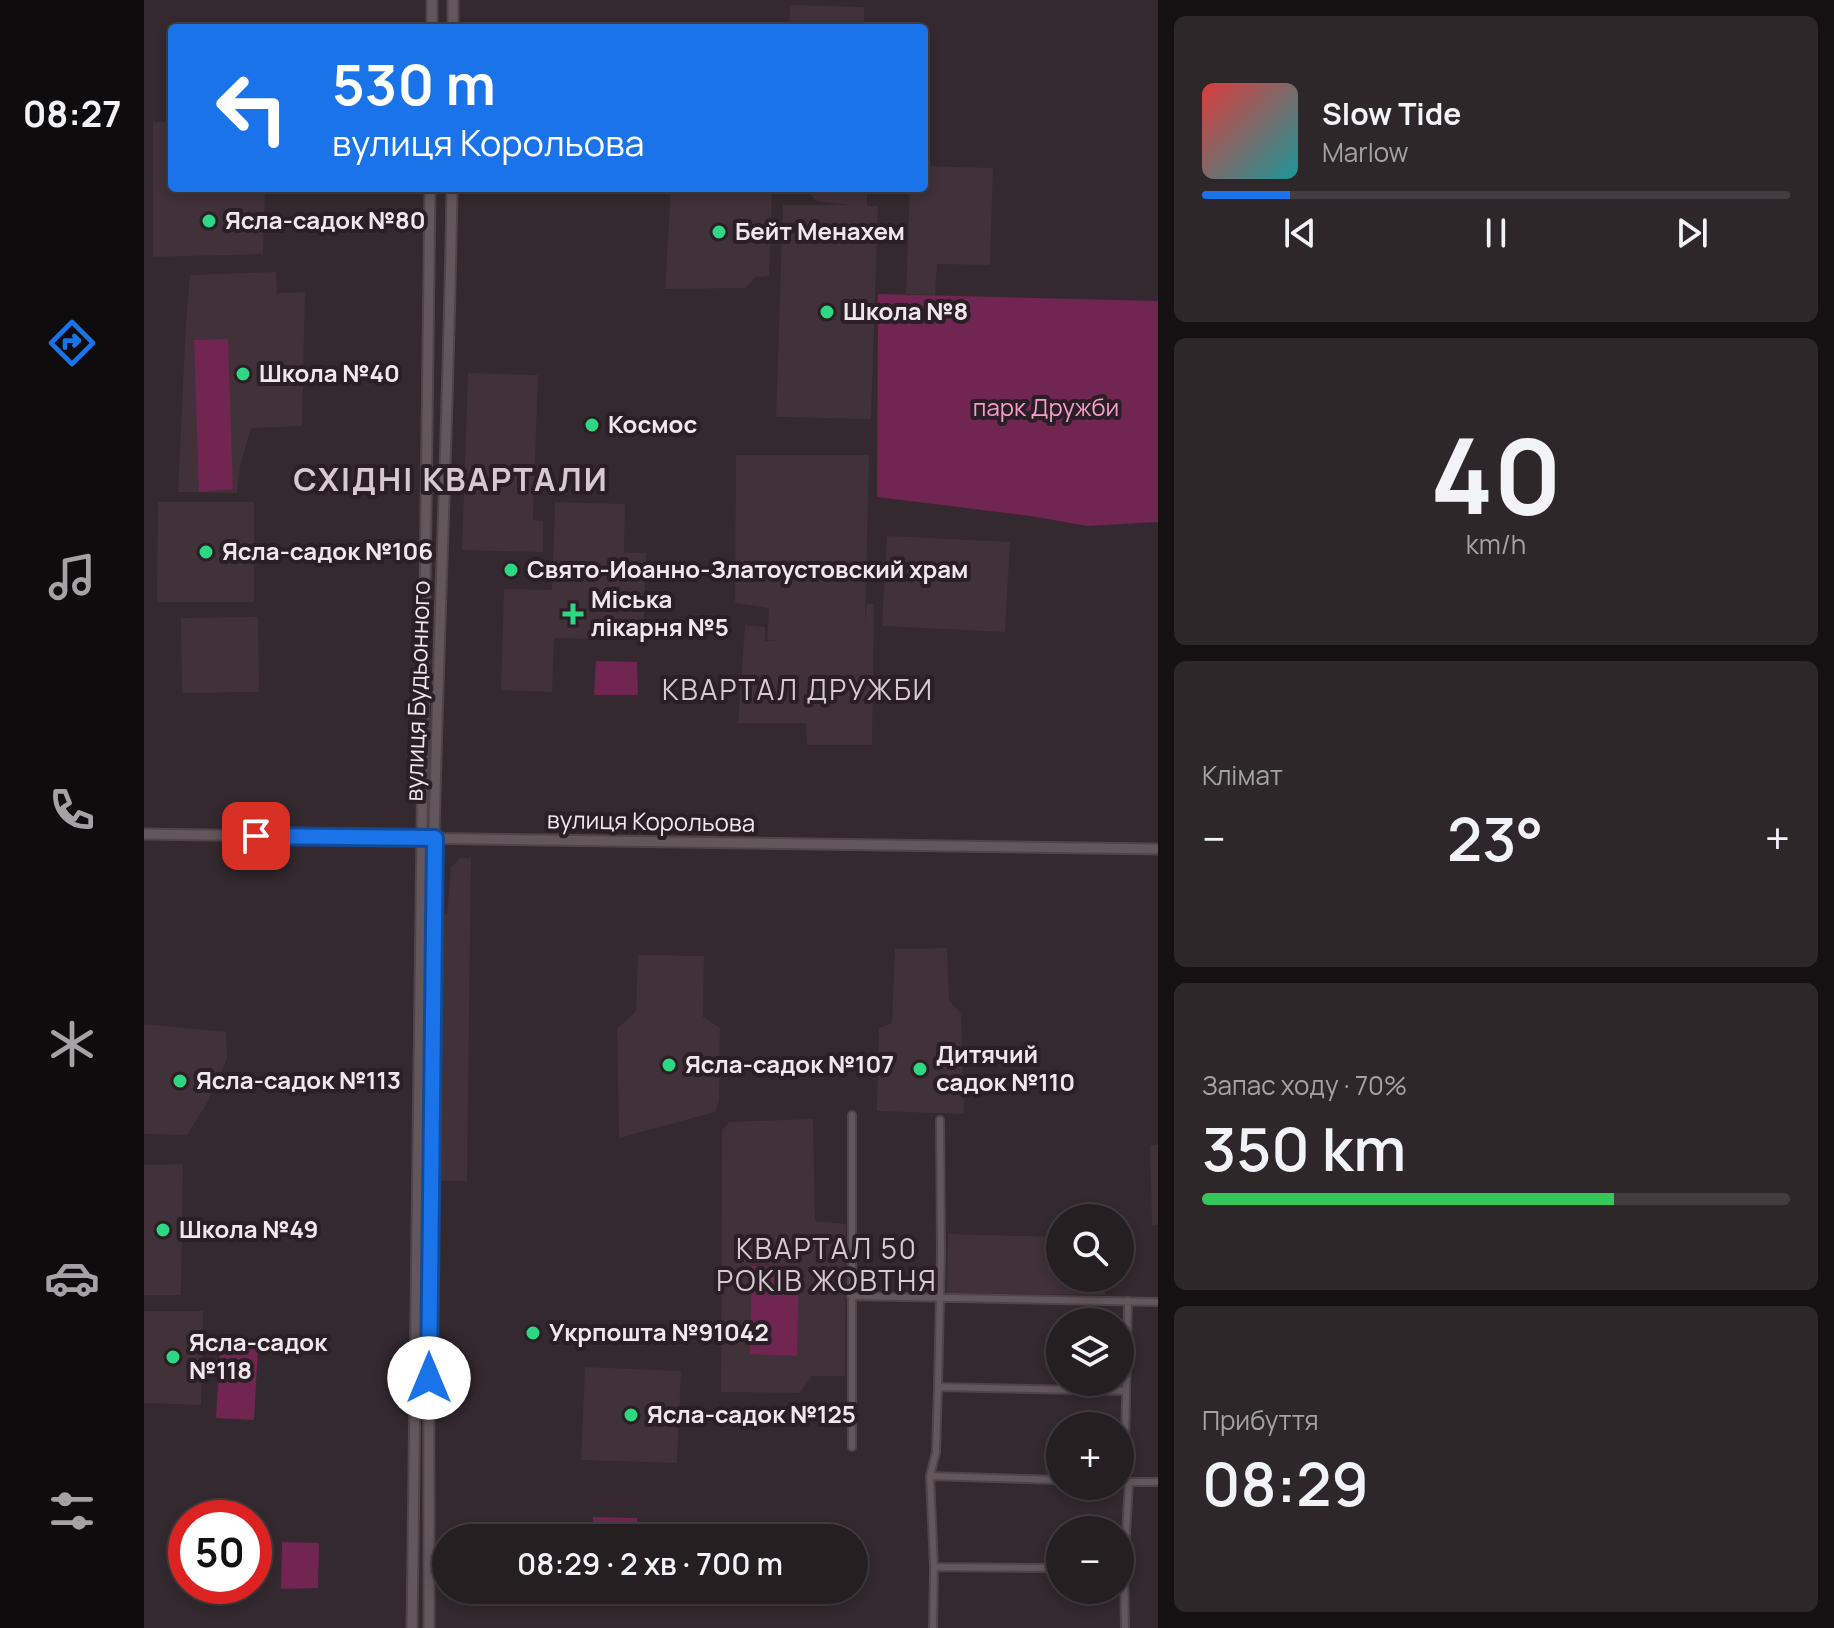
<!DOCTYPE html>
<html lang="uk">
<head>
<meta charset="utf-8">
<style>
	body { margin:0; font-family:Manrope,sans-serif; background:#2e272a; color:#f1f3f6; height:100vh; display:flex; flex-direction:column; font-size:30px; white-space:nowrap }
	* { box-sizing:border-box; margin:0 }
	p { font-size:26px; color:#a4a2a5 }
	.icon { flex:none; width:44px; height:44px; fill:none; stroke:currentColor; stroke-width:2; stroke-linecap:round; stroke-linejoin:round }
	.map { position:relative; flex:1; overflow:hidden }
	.drawer { display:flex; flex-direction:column; gap:16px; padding:16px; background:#151113; width:676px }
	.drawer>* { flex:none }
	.hud { position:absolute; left:24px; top:24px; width:760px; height:168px; border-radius:8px; box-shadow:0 4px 12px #0003,0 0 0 2px #423d40; background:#1a73e8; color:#fff; overflow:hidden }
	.buttons { position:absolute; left:902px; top:1204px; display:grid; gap:16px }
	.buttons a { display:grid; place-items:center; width:88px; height:88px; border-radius:50%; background:#261f22; box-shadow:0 4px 12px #0003,0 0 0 2px #423d40; font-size:40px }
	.speed { position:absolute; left:24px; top:1500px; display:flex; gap:16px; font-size:40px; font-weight:700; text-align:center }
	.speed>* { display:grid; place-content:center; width:104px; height:104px; border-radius:50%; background:#261f22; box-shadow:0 4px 12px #0003,0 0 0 2px #423d40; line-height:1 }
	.speed .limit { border:12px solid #d22; background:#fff; color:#111 }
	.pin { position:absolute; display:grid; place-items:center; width:68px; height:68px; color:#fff; margin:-34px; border-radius:16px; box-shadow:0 4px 12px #0006 }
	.me { position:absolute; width:88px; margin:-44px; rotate:0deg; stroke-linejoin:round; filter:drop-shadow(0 0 6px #0008) }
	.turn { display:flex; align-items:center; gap:28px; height:168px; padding:0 32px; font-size:36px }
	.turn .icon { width:104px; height:104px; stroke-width:2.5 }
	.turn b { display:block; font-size:56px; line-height:68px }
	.big { font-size:60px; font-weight:600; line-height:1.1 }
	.drawer .widget { flex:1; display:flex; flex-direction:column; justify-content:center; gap:12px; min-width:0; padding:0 28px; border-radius:12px; background:#2e272a }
	.drawer .dial { align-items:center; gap:0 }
	.dial b { font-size:104px; line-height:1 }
	.song { display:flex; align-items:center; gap:24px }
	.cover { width:96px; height:96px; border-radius:12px; background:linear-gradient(135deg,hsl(0 70% 55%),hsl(180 70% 35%)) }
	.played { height:8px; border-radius:4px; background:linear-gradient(90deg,#1a73e8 15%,#423d40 15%) }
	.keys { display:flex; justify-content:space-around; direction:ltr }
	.heat { display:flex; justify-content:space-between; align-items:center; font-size:44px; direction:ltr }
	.charge { height:12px; border-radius:6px; background:linear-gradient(90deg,#34c759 70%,#423d40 0) }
	.trip { position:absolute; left:288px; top:1524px; width:436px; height:80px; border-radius:40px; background:#261f22; box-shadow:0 4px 12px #0003,0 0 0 2px #423d40; font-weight:600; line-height:80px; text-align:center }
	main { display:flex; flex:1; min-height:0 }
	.tab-bar { display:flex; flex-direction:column; width:144px; justify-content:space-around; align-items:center; background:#0f0c0e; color:#a4a2a5 }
	.tab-bar .icon { width:56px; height:56px }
	.tab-bar .active { color:#1a73e8 }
	.tab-bar b { font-size:36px; color:#f1f3f6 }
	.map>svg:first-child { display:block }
	.built { fill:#413139 }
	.park { fill:#712551 }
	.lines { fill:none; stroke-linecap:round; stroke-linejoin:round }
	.street-casing { stroke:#4e4449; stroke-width:10 }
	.secondary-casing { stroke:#4e4449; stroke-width:13 }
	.street { stroke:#63575c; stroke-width:6 }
	.secondary { stroke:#63575c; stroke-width:9 }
	.route-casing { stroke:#114b97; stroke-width:20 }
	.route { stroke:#1a73e8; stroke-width:14 }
	.poi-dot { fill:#2ed883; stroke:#291f24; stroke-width:3 }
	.labels { text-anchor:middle; stroke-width:8; stroke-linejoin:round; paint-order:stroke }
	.poi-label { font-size:24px; font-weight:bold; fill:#efe7eb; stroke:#291f24; text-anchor:start }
	.park-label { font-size:24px; fill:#f79dcb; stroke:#291f24 }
	.street-label { font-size:24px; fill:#efe7eb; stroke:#291f24 }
	.quarter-label { font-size:28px; letter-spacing:2px; fill:#d7c9cf; stroke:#291f24 }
	.district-label { font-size:32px; font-weight:bold; letter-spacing:2px; fill:#d7c9cf; stroke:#291f24 }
</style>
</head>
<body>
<main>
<nav class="tab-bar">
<b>08:27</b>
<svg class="icon active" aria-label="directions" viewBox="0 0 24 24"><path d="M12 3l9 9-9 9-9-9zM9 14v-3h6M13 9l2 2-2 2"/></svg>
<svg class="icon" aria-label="music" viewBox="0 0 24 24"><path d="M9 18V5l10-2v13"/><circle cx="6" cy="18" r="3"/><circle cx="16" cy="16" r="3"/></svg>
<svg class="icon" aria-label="phone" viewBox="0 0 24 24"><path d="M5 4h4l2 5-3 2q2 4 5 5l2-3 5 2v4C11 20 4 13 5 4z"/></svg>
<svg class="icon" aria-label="climate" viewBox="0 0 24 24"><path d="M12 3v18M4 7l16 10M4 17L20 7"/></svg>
<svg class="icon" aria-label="car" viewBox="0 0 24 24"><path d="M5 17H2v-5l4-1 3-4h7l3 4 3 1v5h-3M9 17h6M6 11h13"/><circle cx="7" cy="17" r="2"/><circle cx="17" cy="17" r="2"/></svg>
<svg class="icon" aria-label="filters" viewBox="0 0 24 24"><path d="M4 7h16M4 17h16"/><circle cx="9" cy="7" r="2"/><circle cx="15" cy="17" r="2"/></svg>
</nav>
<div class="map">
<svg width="1014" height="1628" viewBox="0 0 1014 1628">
	<rect width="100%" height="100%" fill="#33292e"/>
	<path class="built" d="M646 5 720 7V28H645Z
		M9 122H28V188H121L119 254 9 257Z
		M780 166 849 168 846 265 793 264 791 295 762 294 766 188H780Z
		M527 188H628L625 276 612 277 601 288 521 289Z
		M660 188H723V206H734L727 419 632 417 639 205H708L673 201Z
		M132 272 133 293 161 292 158 426 107 428 96 466 93 493 34 492 42 322 46 275Z
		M324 373 394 375 389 520 399 521V552L318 550Z
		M592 455H725L721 623 723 604H730L728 745H663L662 723H594L601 625 621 627V641L635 640H623L625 608 591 603Z
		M14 502H110V602H13Z
		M411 502 481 504 480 553H502L499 640 410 638 408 692 357 690 360 589 408 590Z
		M743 536 866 542 861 632 738 626Z
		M114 617 115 692 38 693 37 618Z
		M317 858H327L323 1181H292L296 915 303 914 307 867Z
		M803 948 805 1000 817 1014 820 1114 733 1111 735 1028 748 1023 751 949Z
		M494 955 560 956 559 1017 576 1028 575 1100 571 1112 475 1138 473 1029 492 1011Z
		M0 1024 82 1032 83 1059 63 1103 43 1135 0 1134Z
		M669 1119 671 1221 702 1224 701 1376H668L656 1393 577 1392 578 1130 585 1122Z
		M1006 1145H1014V1225H1008Z
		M39 1164 37 1295H0V1165Z
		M804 1234 916 1237V1278H962L961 1295 803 1293Z
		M0 1311H59L57 1405 0 1403Z
		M441 1367 537 1371 533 1463 437 1460Z"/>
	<path class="park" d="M734 294 1014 301V522L943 526 887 516 733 497Z
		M84 339 89 489 55 492 50 340Z
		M452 661 493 662 494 695H450Z
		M608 1266 655 1267 653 1356 606 1354Z
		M76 1346 114 1348 110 1420 72 1418Z
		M449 1517 493 1518V1538H448Z
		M138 1542 175 1543 174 1588 137 1589Z"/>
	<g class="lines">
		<g class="street-casing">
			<path id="street" d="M707 1296 1014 1302
				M794 1387 982 1391
				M981 1445 984 1301
				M708 1447V1115
				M786 1476 916 1480
				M976 1482H1014
				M790 1567 916 1568
				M789 1628 790 1567 786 1476 792 1452 794 1387 797 1254 796 1120
				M981 1628 980 1568 985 1482"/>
		</g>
		<g class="secondary-casing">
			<path id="secondary" d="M309 0V28
				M288 28V0
				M0 834 1014 849
				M268 1628 286 188
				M285 1628C285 1351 283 1073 291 796 296 593 305 391 308 188"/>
		</g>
		<use href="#street" class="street"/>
		<use href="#secondary" class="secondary"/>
	</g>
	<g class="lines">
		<g class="route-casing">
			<path id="route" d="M112 836 291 838 285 1378"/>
		</g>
		<use href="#route" class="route"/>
	</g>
	<g class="poi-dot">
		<circle cx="65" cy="221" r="8"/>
		<circle cx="575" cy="232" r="8"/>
		<circle cx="683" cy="312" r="8"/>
		<circle cx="99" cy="374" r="8"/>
		<circle cx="448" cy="425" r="8"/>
		<circle cx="62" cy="552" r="8"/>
		<circle cx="367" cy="570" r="8"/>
		<path d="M425 602h8v8h8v8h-8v8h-8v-8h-8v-8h8z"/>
		<circle cx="525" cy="1065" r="8"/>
		<circle cx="776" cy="1069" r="8"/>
		<circle cx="36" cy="1081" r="8"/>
		<circle cx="19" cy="1230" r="8"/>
		<circle cx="389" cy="1333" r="8"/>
		<circle cx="29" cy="1357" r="8"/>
		<circle cx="487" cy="1415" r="8"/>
	</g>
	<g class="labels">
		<g class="poi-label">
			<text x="81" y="229">Ясла-садок №80</text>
			<text x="591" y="240">Бейт Менахем</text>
			<text x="699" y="320">Школа №8</text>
			<text x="115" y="382">Школа №40</text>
			<text x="464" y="433">Космос</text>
			<text x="78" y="560">Ясла-садок №106</text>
			<text x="383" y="578">Свято-Иоанно-Златоустовский храм</text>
			<text x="447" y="608">Міська<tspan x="447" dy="28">лікарня №5</tspan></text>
			<text x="792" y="1063">Дитячий<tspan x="792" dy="28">садок №110</tspan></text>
			<text x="541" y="1073">Ясла-садок №107</text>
			<text x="52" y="1089">Ясла-садок №113</text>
			<text x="35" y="1238">Школа №49</text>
			<text x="405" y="1341">Укрпошта №91042</text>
			<text x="45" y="1351">Ясла-садок<tspan x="45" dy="28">№118</tspan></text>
			<text x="503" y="1423">Ясла-садок №125</text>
		</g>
		<g class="park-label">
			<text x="902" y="416">парк Дружби</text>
		</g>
		<g class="street-label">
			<text transform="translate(274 691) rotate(-88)" y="8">вулиця Будьонного</text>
			<text transform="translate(507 822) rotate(1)" y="8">вулиця Корольова</text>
		</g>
		<g class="quarter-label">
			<text x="654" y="700">КВАРТАЛ ДРУЖБИ</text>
			<text x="683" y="1259">КВАРТАЛ 50<tspan x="683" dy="32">РОКІВ ЖОВТНЯ</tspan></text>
		</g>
		<g class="district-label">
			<text x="307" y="491">СХІДНІ КВАРТАЛИ</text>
		</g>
	</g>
</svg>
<div class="buttons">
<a><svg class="icon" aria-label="search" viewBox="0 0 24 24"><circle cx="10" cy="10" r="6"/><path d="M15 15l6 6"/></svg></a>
<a><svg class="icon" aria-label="layers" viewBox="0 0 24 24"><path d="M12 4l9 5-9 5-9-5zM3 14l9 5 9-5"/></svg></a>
<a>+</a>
<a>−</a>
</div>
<div class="speed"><div class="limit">50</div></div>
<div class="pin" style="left:112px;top:836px;background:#d93025"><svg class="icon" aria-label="arrive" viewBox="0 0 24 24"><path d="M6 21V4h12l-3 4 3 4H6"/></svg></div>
<svg class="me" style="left:285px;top:1378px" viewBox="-20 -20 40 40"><circle r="19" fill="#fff"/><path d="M0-13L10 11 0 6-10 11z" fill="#1a73e8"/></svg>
<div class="trip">08:29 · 2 хв · 700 m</div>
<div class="hud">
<div class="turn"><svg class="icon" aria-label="left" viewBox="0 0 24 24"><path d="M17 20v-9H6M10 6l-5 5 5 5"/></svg><div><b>530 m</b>вулиця Корольова</div></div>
</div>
</div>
<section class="drawer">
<div class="widget">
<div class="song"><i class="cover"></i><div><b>Slow Tide</b><p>Marlow</p></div></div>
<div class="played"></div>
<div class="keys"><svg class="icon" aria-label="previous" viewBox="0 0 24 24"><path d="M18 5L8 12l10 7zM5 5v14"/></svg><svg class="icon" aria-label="pause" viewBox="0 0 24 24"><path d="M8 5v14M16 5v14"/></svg><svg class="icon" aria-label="next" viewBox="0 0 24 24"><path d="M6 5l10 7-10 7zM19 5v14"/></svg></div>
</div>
<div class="widget dial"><b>40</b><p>km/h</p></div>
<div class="widget"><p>Клімат</p>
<div class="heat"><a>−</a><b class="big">23°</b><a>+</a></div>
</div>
<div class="widget"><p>Запас ходу · 70%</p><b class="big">350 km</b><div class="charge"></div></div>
<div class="widget"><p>Прибуття</p><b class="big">08:29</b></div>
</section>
</main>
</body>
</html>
